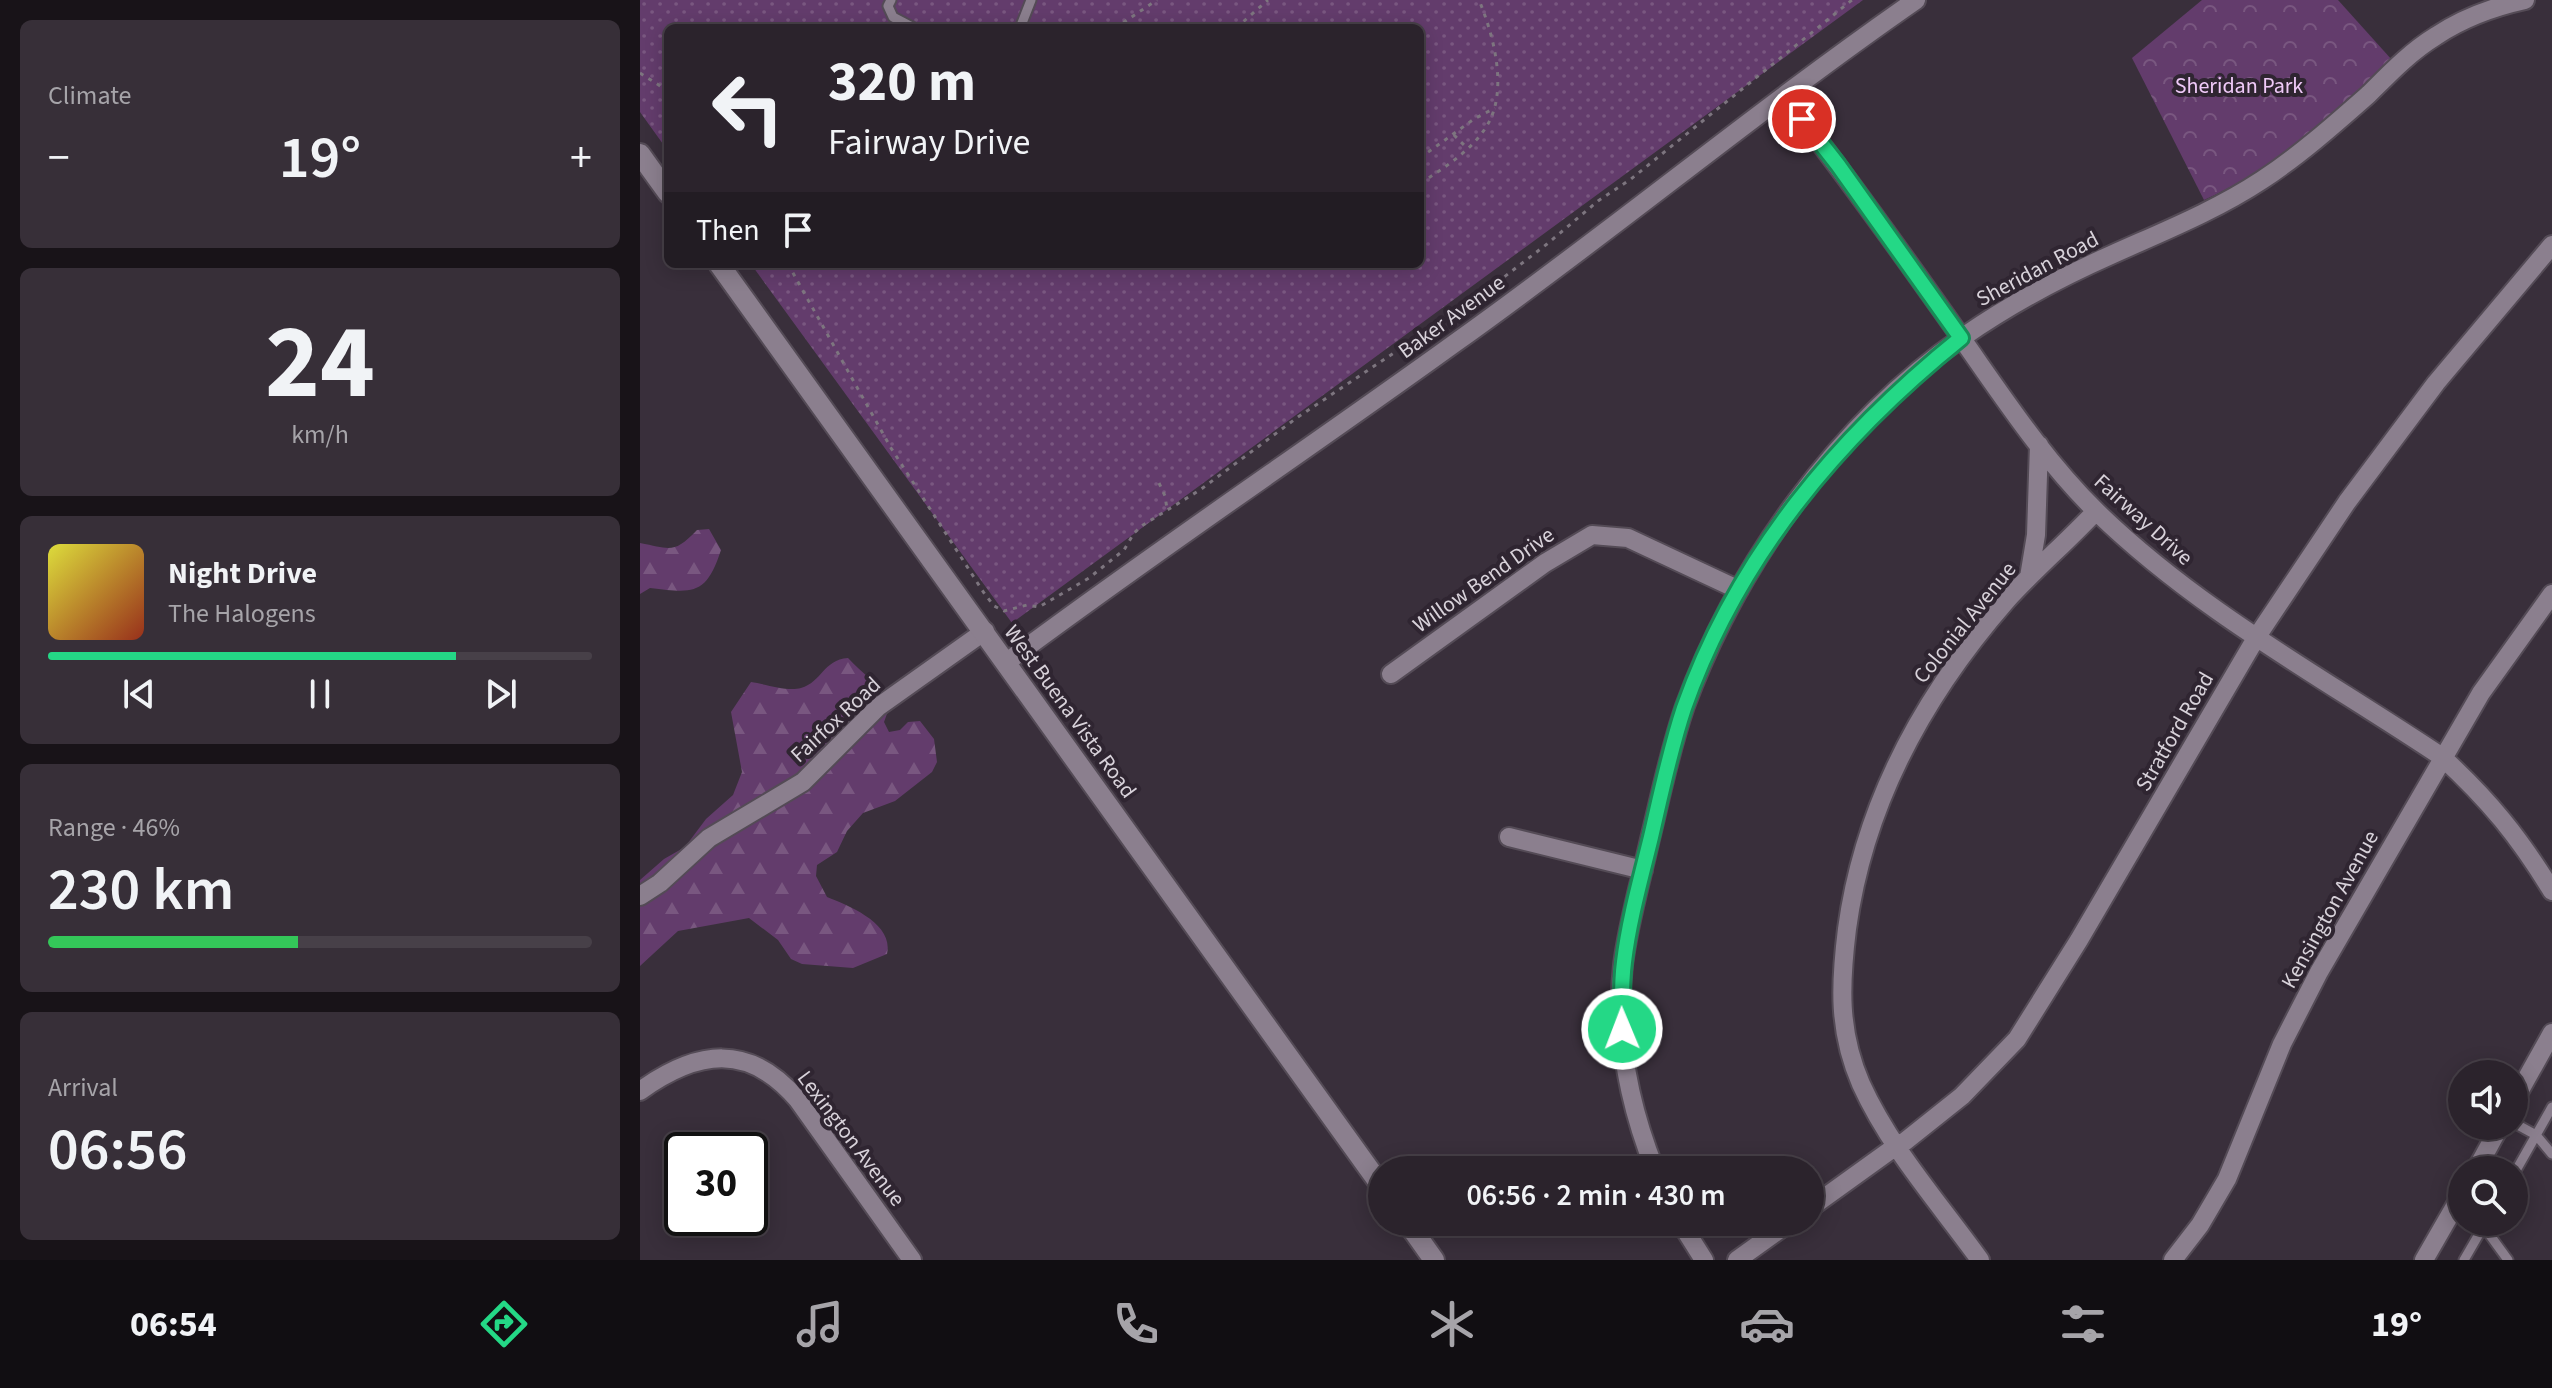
<!DOCTYPE html>
<html lang="en">
<head>
<meta charset="utf-8">
<style>
	body { margin:0; font-family:"Source Sans 3",sans-serif; background:#372f38; color:#f1f3f6; height:100vh; display:flex; flex-direction:column; font-size:30px; white-space:nowrap }
	* { box-sizing:border-box; margin:0 }
	p { font-size:26px; color:#a6a4a9 }
	.icon { flex:none; width:44px; height:44px; fill:none; stroke:currentColor; stroke-width:2; stroke-linecap:round; stroke-linejoin:round }
	.map { position:relative; flex:1; overflow:hidden }
	.details { display:flex; flex-direction:column; gap:20px; padding:20px; background:#181318; width:640px }
	.details>* { flex:none }
	.hud { position:absolute; left:24px; top:24px; width:760px; height:244px; border-radius:12px; box-shadow:0 4px 20px #0003,0 0 0 2px #474048; background:#2b232c; color:#f1f3f6; overflow:hidden }
	.fabs { position:absolute; left:1808px; top:1060px; display:grid; gap:16px }
	.fabs a { display:grid; place-items:center; width:80px; height:80px; border-radius:50%; background:#2b232c; box-shadow:0 4px 20px #0003,0 0 0 2px #474048; font-size:40px }
	.speed { position:absolute; left:24px; top:1132px; display:flex; gap:16px; font-size:40px; font-weight:700; text-align:center }
	.speed>* { display:grid; place-content:center; width:104px; height:104px; border-radius:50%; background:#2b232c; box-shadow:0 4px 20px #0003,0 0 0 2px #474048; line-height:1 }
	.speed .limit { border:4px solid #111; border-radius:12px; background:#fff; color:#111 }
	.pin { position:absolute; display:grid; place-items:center; width:68px; height:68px; color:#fff; margin:-34px; border:4px solid #fff; border-radius:50%; box-shadow:0 2px 8px #0007 }
	.me { position:absolute; width:88px; margin:-44px; rotate:359deg; stroke-linejoin:round; filter:drop-shadow(0 0 6px #0008) }
	.turn { display:flex; align-items:center; gap:28px; height:168px; padding:0 32px; font-size:36px }
	.turn .icon { width:104px; height:104px; stroke-width:2.5 }
	.turn b { display:block; font-size:56px; line-height:68px }
	.then { display:flex; align-items:center; height:76px; padding:0 32px; background:#0003; gap:16px; font-size:30px }
	.big { font-size:60px; font-weight:600; line-height:1.1 }
	.details .widget { flex:1; display:flex; flex-direction:column; justify-content:center; gap:12px; min-width:0; padding:0 28px; border-radius:12px; background:#372f38 }
	.details .dial { align-items:center; gap:0 }
	.dial b { font-size:104px; line-height:1 }
	.song { display:flex; align-items:center; gap:24px }
	.cover { width:96px; height:96px; border-radius:12px; background:linear-gradient(135deg,hsl(60 70% 55%),hsl(10 70% 35%)) }
	.played { height:8px; border-radius:4px; background:linear-gradient(90deg,#24d886 75%,#474048 75%) }
	.keys { display:flex; justify-content:space-around; direction:ltr }
	.heat { display:flex; justify-content:space-between; align-items:center; font-size:44px; direction:ltr }
	.charge { height:12px; border-radius:6px; background:linear-gradient(90deg,#34c759 46%,#474048 0) }
	.trip { position:absolute; left:728px; top:1156px; width:456px; height:80px; border-radius:40px; background:#2b232c; box-shadow:0 4px 20px #0003,0 0 0 2px #474048; font-weight:600; line-height:80px; text-align:center }
	.tab-bar { display:flex; height:128px; justify-content:space-around; align-items:center; background:#110e12; color:#a6a4a9 }
	.tab-bar .icon { width:56px; height:56px }
	.tab-bar .current { color:#24d886 }
	.tab-bar b { font-size:36px; color:#f1f3f6 }
	main { display:flex; flex:1; min-height:0 }
	.map>svg:first-child { display:block }
	.grass { fill:url(#grass-dots) }
	.forest { fill:url(#forest-firs) }
	.park { fill:url(#park-crowns) }
	.lines { fill:none; stroke-linecap:round; stroke-linejoin:round }
	.service-casing { stroke:#544b56; stroke-width:13 }
	.minor-casing { stroke:#544b56; stroke-width:22 }
	.tertiary-casing { stroke:#544b56; stroke-width:24 }
	.path { stroke:#7d757f; stroke-width:3; stroke-dasharray:4 6; stroke-linecap:butt }
	.service { stroke:#8b7f8e; stroke-width:9 }
	.minor { stroke:#8b7f8e; stroke-width:18 }
	.tertiary { stroke:#8b7f8e; stroke-width:20 }
	.route-casing { stroke:#178c57; stroke-width:20 }
	.route { stroke:#24d886; stroke-width:14 }
	.labels { text-anchor:middle; stroke-width:8; stroke-linejoin:round; paint-order:stroke }
	.park-label { font-size:22px; fill:#efc9f8; stroke:#2f2531 }
	.street-label { font-size:22px; fill:#d8d2da; stroke:#2f2531 }
</style>
</head>
<body>
<main>
<section class="details">
<div class="widget"><p>Climate</p>
<div class="heat"><a>−</a><b class="big">19°</b><a>+</a></div>
</div>
<div class="widget dial"><b>24</b><p>km/h</p></div>
<div class="widget">
<div class="song"><i class="cover"></i><div><b>Night Drive</b><p>The Halogens</p></div></div>
<div class="played"></div>
<div class="keys"><svg class="icon" aria-label="previous" viewBox="0 0 24 24"><path d="M18 5L8 12l10 7zM5 5v14"/></svg><svg class="icon" aria-label="pause" viewBox="0 0 24 24"><path d="M8 5v14M16 5v14"/></svg><svg class="icon" aria-label="next" viewBox="0 0 24 24"><path d="M6 5l10 7-10 7zM19 5v14"/></svg></div>
</div>
<div class="widget"><p>Range · 46%</p><b class="big">230 km</b><div class="charge"></div></div>
<div class="widget"><p>Arrival</p><b class="big">06:56</b></div>
</section>
<div class="map">
<svg width="1912" height="1260" viewBox="0 0 1912 1260">
	<defs>
		<pattern id="grass-dots" width="8" height="8" patternUnits="userSpaceOnUse" patternTransform="scale(2)"><rect width="8" height="8" fill="#633c6c"/><path d="M2 2h.1M6 6h.1" fill="none" stroke="#795780" stroke-width="1.8" stroke-linecap="round"/></pattern>
		<pattern id="forest-firs" width="22" height="20" patternUnits="userSpaceOnUse" patternTransform="scale(2)"><rect width="22" height="20" fill="#633c6c"/><path d="M5 1l3.5 6h-7zM16 11l3.5 6h-7z" fill="#795780"/></pattern>
		<pattern id="park-crowns" width="20" height="18" patternUnits="userSpaceOnUse" patternTransform="scale(2)"><rect width="20" height="18" fill="#633c6c"/><path d="M2 6a3 3 0 1 1 6 0M12 15a3 3 0 1 1 6 0" fill="none" stroke="#795780"/></pattern>
	</defs>
	<rect width="100%" height="100%" fill="#392f3b"/>
	<path class="grass" d="M0 0H1223L372 623 111 264H780V28H28V151L0 112Z"/>
	<path class="forest" d="M69 529 81 550C66 596 53 593 10 588L0 594V543C31 549 34 554 57 530Z
		M208 658C222 673 238 684 252 700L244 722 249 732 260 730 268 722 280 721 294 739 297 762 292 772 255 801 223 813 207 831 197 852 177 865 176 876 187 897C210 906 254 924 247 954L213 968 162 964 151 959 138 940 109 918 38 931 0 966V880L24 859 45 847 66 819 93 795 102 772 91 712 111 682C125 684 148 692 161 688 182 682 183 660 208 658Z"/>
	<path class="park" d="M1562 0H1698L1752 60C1695 114 1638 167 1564 200L1492 58Z"/>
	<g class="lines">
		<g class="service-casing">
			<path id="service" d="M251 0 248 6 253 17 274 28
				M380 28 391 0
				M1874 1123 1896 1135 1912 1154
				M1874 1174 1912 1107
				M1844 1227 1868 1260
				M1824 1260 1846 1222"/>
		</g>
		<g class="minor-casing">
			<path id="minor" d="M1145 97C1206 175 1263 255 1320 336 1363 397 1404 460 1457 512 1560 612 1684 678 1802 757 1849 800 1879 837 1912 891
				M1389 577 1396 535 1399 445
				M367 662C514 552 667 450 815 343 971 232 1119 109 1276 0
				M751 674 905 563 952 535 988 538 1099 590
				M869 837 1003 870
				M0 896 20 883 69 838 163 782 238 707 345 631
				M0 1091C57 1050 109 1042 158 1100L272 1260
				M1874 1101 1912 1033
				M1015 1170C989 1105 975 1035 983 965 988 923 1001 880 1010 839 1021 794 1030 749 1045 706 1097 565 1198 423 1323 337 1369 305 1419 278 1471 255 1522 232 1575 211 1622 180 1660 155 1695 124 1729 94 1750 73 1770 52 1796 36 1823 18 1853 7 1885 0
				M1836 1170 1860 1126
				M1170 1208 1252 1149 1258 1147 1322 1096 1377 1039 1439 940 1616 638 1707 502 1796 383 1912 245
				M1040 1222 1064 1260
				M1097 1260 1150 1222
				M1340 1260C1299 1203 1250 1148 1221 1084 1198 1031 1200 985 1207 929 1224 804 1284 695 1366 601 1394 570 1427 542 1456 511
				M1533 1260 1560 1225 1587 1179 1642 1044 1679 972 1841 693 1912 594
				M1784 1260 1822 1194"/>
		</g>
		<g class="tertiary-casing">
			<path id="tertiary" d="M0 154 28 193
				M79 264 742 1187
				M767 1222 794 1260"/>
		</g>
		<path class="path" d="M441 28 447 26 451 28
			M475 28 517 0
			M596 28 628 0
			M0 73 28 91
			M814 135 827 148
			M780 158 834 119 855 108
			M780 176 787 179C810 164 838 145 850 120 867 85 853 34 839 0
			M148 264 251 448 344 593 354 606 364 611 387 605 399 607 449 578 484 550 494 533 503 525 560 490 658 417 842 294 907 244 958 201 991 179 1212 0
			M519 483 525 496 527 509"/>
		<use href="#service" class="service"/>
		<use href="#minor" class="minor"/>
		<use href="#tertiary" class="tertiary"/>
	</g>
	<g class="lines">
		<g class="route-casing">
			<path id="route" d="M982 1029C982 1007 981 984 984 962 989 920 1001 878 1011 837 1021 794 1030 750 1044 708 1098 556 1198 437 1321 338L1198 165 1162 119"/>
		</g>
		<use href="#route" class="route"/>
	</g>
	<g class="labels">
		<g class="park-label">
			<text x="1599" y="93">Sheridan Park</text>
		</g>
		<g class="street-label">
			<text transform="translate(1397 268) rotate(-28)" y="8">Sheridan Road</text>
			<text transform="translate(811 316) rotate(-36)" y="8">Baker Avenue</text>
			<text transform="translate(1504 519) rotate(42)" y="8">Fairway Drive</text>
			<text transform="translate(843 579) rotate(-35)" y="8">Willow Bend Drive</text>
			<text transform="translate(1324 622) rotate(-51)" y="8">Colonial Avenue</text>
			<text transform="translate(431 711) rotate(54)" y="8">West Buena Vista Road</text>
			<text transform="translate(195 719) rotate(-43)" y="8">Fairfox Road</text>
			<text transform="translate(1534 731) rotate(-60)" y="8">Stratford Road</text>
			<text transform="translate(1689 909) rotate(-61)" y="8">Kensington Avenue</text>
			<text transform="translate(212 1138) rotate(53)" y="8">Lexington Avenue</text>
		</g>
	</g>
</svg>
<div class="fabs">
<a><svg class="icon" aria-label="sound" viewBox="0 0 24 24"><path d="M4 9h4l5-4v14l-5-4H4zM17 9q2 3 0 6"/></svg></a>
<a><svg class="icon" aria-label="search" viewBox="0 0 24 24"><circle cx="10" cy="10" r="6"/><path d="M15 15l6 6"/></svg></a>
</div>
<div class="speed"><div class="limit">30</div></div>
<div class="pin" style="left:1162px;top:119px;background:#d93025"><svg class="icon" aria-label="arrive" viewBox="0 0 24 24"><path d="M6 21V4h12l-3 4 3 4H6"/></svg></div>
<svg class="me" style="left:982px;top:1029px" viewBox="-20 -20 40 40"><circle r="17" fill="#24d886" stroke="#fff" stroke-width="3"/><path d="M0-11L8 9 0 5-8 9z" fill="#fff"/></svg>
<div class="trip">06:56 · 2 min · 430 m</div>
<div class="hud">
<div class="turn"><svg class="icon" aria-label="left" viewBox="0 0 24 24"><path d="M17 20v-9H6M10 6l-5 5 5 5"/></svg><div><b>320 m</b>Fairway Drive</div></div>
<div class="then">Then<svg class="icon" aria-label="arrive" viewBox="0 0 24 24"><path d="M6 21V4h12l-3 4 3 4H6"/></svg></div>
</div>
</div>
</main>
<nav class="tab-bar">
<b>06:54</b>
<svg class="icon current" aria-label="directions" viewBox="0 0 24 24"><path d="M12 3l9 9-9 9-9-9zM9 14v-3h6M13 9l2 2-2 2"/></svg>
<svg class="icon" aria-label="music" viewBox="0 0 24 24"><path d="M9 18V5l10-2v13"/><circle cx="6" cy="18" r="3"/><circle cx="16" cy="16" r="3"/></svg>
<svg class="icon" aria-label="phone" viewBox="0 0 24 24"><path d="M5 4h4l2 5-3 2q2 4 5 5l2-3 5 2v4C11 20 4 13 5 4z"/></svg>
<svg class="icon" aria-label="climate" viewBox="0 0 24 24"><path d="M12 3v18M4 7l16 10M4 17L20 7"/></svg>
<svg class="icon" aria-label="car" viewBox="0 0 24 24"><path d="M5 17H2v-5l4-1 3-4h7l3 4 3 1v5h-3M9 17h6M6 11h13"/><circle cx="7" cy="17" r="2"/><circle cx="17" cy="17" r="2"/></svg>
<svg class="icon" aria-label="filters" viewBox="0 0 24 24"><path d="M4 7h16M4 17h16"/><circle cx="9" cy="7" r="2"/><circle cx="15" cy="17" r="2"/></svg>
<b>19°</b>
</nav>
</body>
</html>
